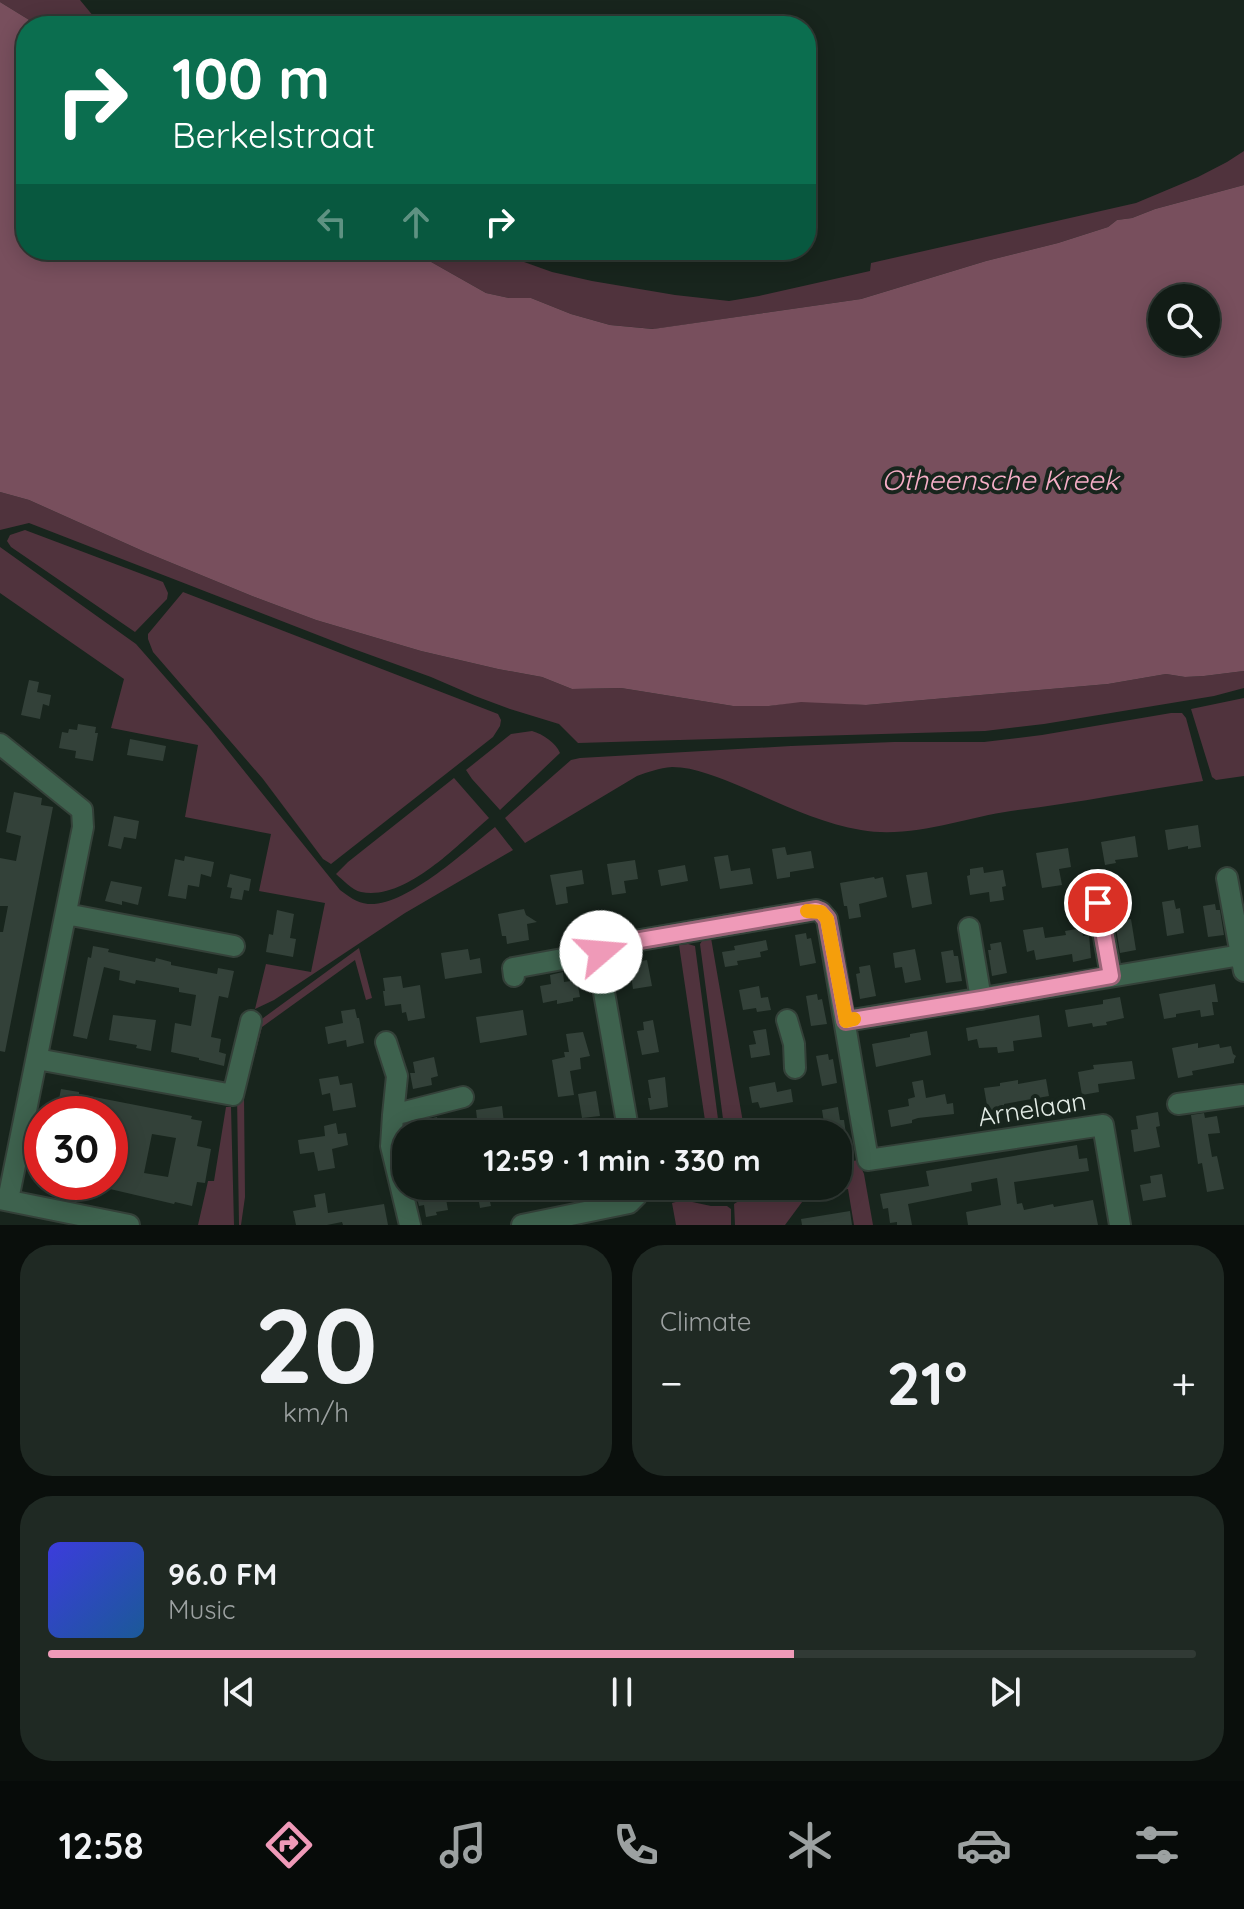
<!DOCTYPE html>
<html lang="en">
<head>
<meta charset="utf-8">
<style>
	body { margin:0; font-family:Quicksand,sans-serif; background:#1f2923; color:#f1f3f6; height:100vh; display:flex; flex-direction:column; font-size:30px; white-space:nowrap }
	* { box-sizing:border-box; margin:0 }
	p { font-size:26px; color:#9ca1a1 }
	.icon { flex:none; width:44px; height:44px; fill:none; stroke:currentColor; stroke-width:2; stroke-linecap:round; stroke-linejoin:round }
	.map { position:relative; height:1225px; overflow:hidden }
	.sheet { display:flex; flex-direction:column; gap:20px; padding:20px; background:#0a0f0c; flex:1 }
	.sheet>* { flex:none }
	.banner { position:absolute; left:16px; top:16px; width:800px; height:244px; border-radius:32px; box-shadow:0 4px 20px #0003,0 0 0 2px #313a35; background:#0b6e4f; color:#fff; overflow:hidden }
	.tools { position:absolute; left:1148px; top:284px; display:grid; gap:16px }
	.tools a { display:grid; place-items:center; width:72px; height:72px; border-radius:50%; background:#121c16; box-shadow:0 4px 20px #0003,0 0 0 2px #313a35; font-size:40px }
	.speed { position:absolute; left:24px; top:1096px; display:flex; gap:16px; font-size:40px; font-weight:700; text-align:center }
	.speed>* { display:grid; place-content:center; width:104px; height:104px; border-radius:50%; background:#121c16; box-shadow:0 4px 20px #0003,0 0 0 2px #313a35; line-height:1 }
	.speed .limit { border:12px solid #d22; background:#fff; color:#111 }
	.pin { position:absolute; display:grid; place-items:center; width:68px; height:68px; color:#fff; margin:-34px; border:4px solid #fff; border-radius:50%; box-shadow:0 2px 8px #0007 }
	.me { position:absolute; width:88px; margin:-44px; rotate:72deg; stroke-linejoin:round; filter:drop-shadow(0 0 6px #0008) }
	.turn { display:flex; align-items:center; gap:28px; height:168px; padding:0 24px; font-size:36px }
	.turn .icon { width:104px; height:104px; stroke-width:2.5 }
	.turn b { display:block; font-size:56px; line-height:68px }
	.lanes { display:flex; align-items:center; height:76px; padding:0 24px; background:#0003; justify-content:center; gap:40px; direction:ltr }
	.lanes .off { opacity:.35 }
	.big { font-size:60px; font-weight:700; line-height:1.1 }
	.sheet .tile { flex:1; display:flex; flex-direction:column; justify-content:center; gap:12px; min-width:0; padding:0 28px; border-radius:32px; background:#1f2923 }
	.sheet .dial { align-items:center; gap:0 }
	.dial b { font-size:104px; line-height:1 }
	.song { display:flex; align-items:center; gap:24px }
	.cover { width:96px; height:96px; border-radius:12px; background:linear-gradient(135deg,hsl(240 70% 55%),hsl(210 70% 35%)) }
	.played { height:8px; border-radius:4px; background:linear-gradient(90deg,#ef9ab8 65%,#313a35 65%) }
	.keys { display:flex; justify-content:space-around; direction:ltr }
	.heat { display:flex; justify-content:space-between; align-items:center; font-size:44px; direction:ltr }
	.sheet .tiles { flex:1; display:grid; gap:20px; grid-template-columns:1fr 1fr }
	.tile:last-child { grid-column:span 2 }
	.trip { position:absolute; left:392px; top:1120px; width:460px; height:80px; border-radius:32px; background:#121c16; box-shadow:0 4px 20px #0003,0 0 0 2px #313a35; font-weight:700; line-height:80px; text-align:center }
	.dock { display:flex; height:128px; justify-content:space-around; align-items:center; background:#070b09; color:#9ca1a1 }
	.dock .icon { width:56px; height:56px }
	.dock .on { color:#ef9ab8 }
	.dock b { font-size:36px; color:#f1f3f6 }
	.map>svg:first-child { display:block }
	.green { fill:#50333d }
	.water { fill:#784f5d; fill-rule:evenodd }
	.building { fill:#334139; fill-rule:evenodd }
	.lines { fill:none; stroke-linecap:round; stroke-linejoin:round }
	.minor-casing { stroke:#344139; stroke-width:24 }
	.minor { stroke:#3e624e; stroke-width:20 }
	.route-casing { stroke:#9b6478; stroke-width:20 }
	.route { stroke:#ef9ab8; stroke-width:14 }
	.slow { stroke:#f59e0b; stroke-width:14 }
	.labels { text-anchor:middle; stroke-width:8; stroke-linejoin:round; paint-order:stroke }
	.street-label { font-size:26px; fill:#e3ece6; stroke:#18251d }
	.water-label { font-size:28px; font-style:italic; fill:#f6afc7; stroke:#18251d }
</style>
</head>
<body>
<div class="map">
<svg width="1244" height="1225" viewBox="0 0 1244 1225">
	<rect width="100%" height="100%" fill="#18251d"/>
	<path class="green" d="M0 0H80L94 17 115 26H39L0 2Z
		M1244 151V185L1155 209 1132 218 1117 220 1108 227 1058 243 986 261 861 299 654 329 610 325 571 314 531 298H509L486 293 410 250H491L552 272 592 281 675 295 729 301 759 296 870 271 871 263 1136 203 1198 177 1227 162Z
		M0 492 29 500 145 552 252 596 316 620 421 651 498 669 542 677 572 689 621 688 733 706H769L801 701 866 705 1108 684 1166 674 1185 677 1204 676 1244 671V688L1214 696 1044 724 985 731 578 743 559 724 510 709 475 696 431 677 351 648 29 523 0 530Z
		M25 530 163 582 168 593 167 599 135 632 11 547 7 541 10 535Z
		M0 547 136 644 208 726 340 890C348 896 357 903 368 904 406 907 466 850 495 827L513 850 405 913 274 1000 255 1009 266 964 311 972 325 903 259 891 271 834 185 817 198 745 111 728 124 679 0 593Z
		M183 592 498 714 501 720 500 726 493 737 331 864 323 859 263 779 153 652 148 639V634Z
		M1244 698V776L1216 780 1212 777 1191 709Z
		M1171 713H1182L1186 718 1203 781C1139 791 1075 803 1011 811 963 818 911 839 861 830 819 823 780 803 742 787 720 778 695 767 672 767 659 768 648 772 637 776L525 843 505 818 571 760 580 758 791 746 894 742H984L1042 735Z
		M532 731C543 734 556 743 560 753L500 810 472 779 466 770 511 734Z
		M454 778 489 818C457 845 406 901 361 892 352 890 343 880 336 874L348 862Z
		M711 938 745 1134H725L700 944 702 941Z
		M688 944 695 946 720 1134H707L679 945Z
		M359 948 372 998 366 1000 355 960 262 1027 244 1096 245 1197 241 1225H239L237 1095 255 1024Z
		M226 1107H231L234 1225H198L208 1181H214Z
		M858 1160 864 1174 873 1225H854L848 1189 805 1198 785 1225H735L734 1204 753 1192 757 1186H838V1164Z
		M683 1200 711 1206H727L731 1209V1225H676L672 1203Z"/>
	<path class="water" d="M0 2 39 26H26V250H410L486 293 509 298H531L571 314 610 325 653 329 861 299 986 261 1058 243 1108 227 1117 220 1132 218 1155 209 1244 185V671L1204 676 1185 677 1166 674 1108 684 866 705 801 702 769 706H733L621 688 572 689 542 677 498 669 421 651 316 620 252 596 145 552 29 500 0 492ZM1162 298H1206V342H1162Z"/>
	<path class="building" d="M29 680 39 682 37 692 51 695 49 706 43 704 40 719 21 715Z
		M78 724 96 727 95 733H98L93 761 75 758 76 751 59 748 62 732 68 733 69 729 77 730Z
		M130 739 166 746 163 761 127 755Z
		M14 792 42 798 41 805 53 807 5 1052 0 1051V932H3L8 906H0V858L16 861 21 836 6 832Z
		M114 816 139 821 136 839 124 837 121 849 108 846Z
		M1198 825 1201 847 1188 849V846L1168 850 1165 830Z
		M1135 836 1138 857 1115 860 1116 863 1105 865 1101 842Z
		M785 847 787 855 811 851 814 868 790 872V877L777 879 772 849Z
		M1068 848 1071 867 1059 869 1062 885 1042 888 1036 853Z
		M728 855 731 871 750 868 753 884 720 889 714 857Z
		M185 856 214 862 211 877 201 874 199 887 188 885 186 899 168 896 175 859 184 861Z
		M635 860 638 879 624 881 626 893 612 895 607 864Z
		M685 865 688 881 661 886 658 870Z
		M983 867 984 873 1003 870 1006 886 1002 887 1004 900 990 902 989 892 970 895 967 876 970 875V869Z
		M582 870 584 884 566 887 568 903 556 905 550 875Z
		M927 872 932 904 912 908 906 875Z
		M230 874 251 879 249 891 244 890 242 900 230 898 232 888 227 887Z
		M874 877 875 879 883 877 887 897 859 904 861 917 849 919 847 906H844L840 883Z
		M111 881 142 887 138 905 122 901V905L105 901Z
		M1174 900 1176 909 1180 908 1184 933 1167 936 1162 902Z
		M1215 904 1216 910H1220L1224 935 1208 937 1203 906Z
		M524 909 526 915 537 922 527 924 529 940 507 944 506 936H502L498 914Z
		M277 910 294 914 290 938 296 939 293 957 266 952 269 934 273 935Z
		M1131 919 1136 950 1120 953 1116 928 1120 927 1119 921Z
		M1043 927 1045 938 1066 935 1065 931 1082 928 1083 936 1089 935 1091 958 1073 962 1072 954 1036 960 1034 950 1027 952 1023 930Z
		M806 933 807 939 811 938 816 963 800 966 795 935Z
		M766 940 768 950 760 952 761 957 737 961 738 965 725 967 722 952 735 950 734 946Z
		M1001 942 1007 973 992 976 988 950H991L990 944Z
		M93 946 109 949 108 952 155 962 156 958 171 962V965L217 974 218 968 234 971 228 998 219 996 211 1037 221 1039 219 1052 226 1054 224 1066 199 1060V1058L171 1052 175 1023 191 1026 196 995 179 992V988L136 980 135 984 119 980 120 971 104 967 87 1039 73 1036 88 957 91 958Z
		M468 949 470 960 480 958 482 973 445 979 441 953Z
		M915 949 921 980 905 983 902 967 895 968 893 953Z
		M953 950 954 956H958L962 981 946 983 941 952Z
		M647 960 652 986 633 989 631 975H628L626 964Z
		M870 965 876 996 860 999 856 974 860 973 859 967Z
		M563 972 564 982 577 980 580 997 573 998V1001L557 1004V1000L543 1003 540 986 551 984 550 975Z
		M401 976 403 988 420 985 425 1018 408 1021 406 1012 402 1013 401 1004 385 1006 383 991H385L383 978Z
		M1215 984 1218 1002H1212L1214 1015 1201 1017 1200 1010 1176 1014V1017L1164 1019 1159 994Z
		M759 986 761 998 768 997 771 1010 757 1012 756 1008 743 1010 739 990Z
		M817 994 818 1000 822 999 827 1024 811 1026 806 996Z
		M1120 997 1124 1018 1106 1022 1107 1025 1098 1026 1093 1027 1092 1023 1068 1027 1065 1010 1103 1004V1000Z
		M355 1009 357 1018H359L364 1043 347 1047 346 1040 328 1044 325 1027 343 1023 341 1011Z
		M523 1010 527 1035 480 1043 476 1017Z
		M113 1015 156 1020 151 1051 136 1048 137 1045 109 1040Z
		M1039 1015 1042 1037 1013 1041 1014 1051 998 1053 997 1047 979 1048 977 1039 968 1041 966 1028Z
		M653 1020 659 1052 642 1055 637 1031 644 1030 643 1022Z
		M766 1029 770 1055 751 1058 749 1045 756 1044 753 1031Z
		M927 1031 931 1055 876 1067 872 1044 910 1037V1034Z
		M583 1032 590 1056 580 1058 581 1069 570 1071 574 1095 558 1097 552 1060 565 1057 564 1052H569L566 1034Z
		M1198 1043V1048L1219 1044 1220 1048 1231 1046 1233 1054 1236 1056 1234 1060V1063L1192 1071 1193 1075 1178 1078 1172 1048Z
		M828 1054 829 1060 833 1059 837 1083 822 1086 816 1056Z
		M434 1057 438 1076 431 1078 432 1085 413 1089 410 1073H415L413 1062Z
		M1132 1061 1135 1079 1098 1084 1099 1092 1082 1095 1078 1072 1094 1069 1093 1065Z
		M338 1076 340 1085 352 1083 356 1107 333 1111 330 1093 322 1095 319 1079Z
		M665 1077 668 1107 650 1110 648 1098H651L648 1080Z
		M1046 1079 1049 1096 1004 1104V1109L988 1111 984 1088 1000 1086V1083L1018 1080V1084Z
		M923 1080 926 1098 945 1094 947 1104 953 1103 954 1114 918 1118 912 1120V1123L891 1127 888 1110 909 1106 908 1099 915 1097 912 1082Z
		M775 1082 777 1092 791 1089 793 1102 760 1108 758 1102 752 1103 749 1087Z
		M61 1089 79 1092V1094L192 1116 191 1119 202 1121 197 1146 211 1149 205 1183 197 1182 192 1206 175 1202 174 1204 110 1189V1114H56ZM152 1134 176 1138 168 1177 144 1173Z
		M596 1091 600 1116 582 1118 578 1094Z
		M502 1106 504 1123 478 1128 476 1110Z
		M838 1107 840 1120H844L846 1134H823L821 1123H824L822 1110Z
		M1158 1112 1160 1126 1156 1127 1160 1147 1134 1152 1131 1130 1138 1129 1136 1116Z
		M1204 1113 1205 1118 1217 1116 1220 1133 1208 1134 1212 1157 1217 1156 1224 1189 1207 1192 1202 1163 1198 1164 1191 1115Z
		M437 1117 440 1134H405V1125Z
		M336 1123 338 1134 346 1133 348 1145 332 1149 335 1168 318 1171 314 1152 300 1154 298 1140 325 1136 324 1126Z
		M1077 1145 1079 1159 1087 1158 1089 1171 1014 1182 1017 1204 1022 1203 1024 1210 1053 1204 1054 1207 1093 1200 1098 1225H968L966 1212 1001 1205 997 1178 971 1183 972 1191 908 1204 912 1225H897V1222L890 1223 888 1208 883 1209 880 1194 929 1186 926 1171Z
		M1162 1174 1166 1197 1143 1201 1140 1185 1151 1183 1150 1176Z
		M414 1186H432L434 1201 446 1199 448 1210 436 1212 437 1215 426 1217 424 1205 419 1206Z
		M461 1186H501L502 1200 490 1202 491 1206 480 1208 478 1196 463 1199Z
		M325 1193 328 1213 384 1204 388 1225H343L342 1222 327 1225H296L293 1211 316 1207 314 1195Z
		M850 1211 852 1225H802L801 1219Z"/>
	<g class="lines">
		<g class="minor-casing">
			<path id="minor" d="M0 744 82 810 83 827 8 1200
				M1227 878 1241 955
				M1098 903 1111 976
				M66 914 234 946
				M969 928 981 999
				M514 976 513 968 601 952
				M787 1020 794 1044 795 1068
				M846 1021 1241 955 1244 971
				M386 1042 397 1076 393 1115 463 1097
				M37 1059 233 1095 251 1021
				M1178 1104 1242 1095
				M393 1115 391 1146 410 1225
				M629 1134 599 964 601 952 611 945 816 910 821 912 827 919 868 1160 1103 1125 1120 1225
				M0 1199 129 1225
				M522 1225 629 1203 637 1195 638 1186"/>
		</g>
		<use href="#minor" class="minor"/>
	</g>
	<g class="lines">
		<g class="route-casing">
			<path id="route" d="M601 952 611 945 816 910 821 912 827 919 846 1021 981 999 1111 976 1098 903"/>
		</g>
		<use href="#route" class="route"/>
		<path class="slow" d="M807 911 821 912 827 919 846 1021 854 1019"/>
	</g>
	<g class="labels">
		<g class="street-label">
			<text transform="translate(1032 1109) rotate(-9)" y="9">Arnelaan</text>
		</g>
		<g class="water-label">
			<text x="1000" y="490">Otheensche Kreek</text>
		</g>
	</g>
</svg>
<div class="tools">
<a><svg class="icon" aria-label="search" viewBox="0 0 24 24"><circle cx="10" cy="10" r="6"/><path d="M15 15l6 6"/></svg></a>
</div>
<div class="speed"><div class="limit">30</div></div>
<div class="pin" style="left:1098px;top:903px;background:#d93025"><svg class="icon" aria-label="arrive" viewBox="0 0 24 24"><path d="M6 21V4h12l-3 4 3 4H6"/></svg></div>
<svg class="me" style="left:601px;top:952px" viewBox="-20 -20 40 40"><circle r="19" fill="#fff"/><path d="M0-13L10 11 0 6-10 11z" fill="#ef9ab8"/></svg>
<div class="trip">12:59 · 1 min · 330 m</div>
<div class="banner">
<div class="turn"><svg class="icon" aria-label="right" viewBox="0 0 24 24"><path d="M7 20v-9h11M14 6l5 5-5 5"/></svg><div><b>100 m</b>Berkelstraat</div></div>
<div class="lanes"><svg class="icon off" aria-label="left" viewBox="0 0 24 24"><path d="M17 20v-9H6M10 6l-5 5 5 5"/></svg><svg class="icon off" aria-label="ahead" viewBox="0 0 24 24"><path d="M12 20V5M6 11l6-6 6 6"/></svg><svg class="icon" aria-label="right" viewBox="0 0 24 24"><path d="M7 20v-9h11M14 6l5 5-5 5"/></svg></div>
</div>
</div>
<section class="sheet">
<div class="tiles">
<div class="tile dial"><b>20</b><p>km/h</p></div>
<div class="tile"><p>Climate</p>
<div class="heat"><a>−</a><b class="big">21°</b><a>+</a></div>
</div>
<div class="tile">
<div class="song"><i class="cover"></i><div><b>96.0 FM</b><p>Music</p></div></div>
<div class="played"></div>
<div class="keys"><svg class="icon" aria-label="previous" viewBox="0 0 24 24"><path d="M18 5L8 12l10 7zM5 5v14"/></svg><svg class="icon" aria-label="pause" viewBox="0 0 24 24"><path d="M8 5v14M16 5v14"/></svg><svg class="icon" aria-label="next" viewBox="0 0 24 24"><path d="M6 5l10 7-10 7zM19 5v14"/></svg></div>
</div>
</div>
</section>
<nav class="dock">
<b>12:58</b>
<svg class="icon on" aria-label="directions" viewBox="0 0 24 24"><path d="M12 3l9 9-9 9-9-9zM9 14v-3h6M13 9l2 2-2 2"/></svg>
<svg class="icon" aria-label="music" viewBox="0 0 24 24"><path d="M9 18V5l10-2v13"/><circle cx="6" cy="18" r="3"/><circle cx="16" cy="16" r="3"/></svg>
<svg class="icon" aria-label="phone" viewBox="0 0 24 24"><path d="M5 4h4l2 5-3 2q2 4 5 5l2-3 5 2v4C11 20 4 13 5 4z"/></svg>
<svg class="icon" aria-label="climate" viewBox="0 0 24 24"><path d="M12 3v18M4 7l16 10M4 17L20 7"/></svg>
<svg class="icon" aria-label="car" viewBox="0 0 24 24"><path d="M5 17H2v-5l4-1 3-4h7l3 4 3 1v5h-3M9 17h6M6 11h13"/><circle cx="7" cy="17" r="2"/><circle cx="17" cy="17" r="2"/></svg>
<svg class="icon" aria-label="filters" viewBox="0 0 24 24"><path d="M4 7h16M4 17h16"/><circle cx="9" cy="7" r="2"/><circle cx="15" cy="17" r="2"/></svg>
</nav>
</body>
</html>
